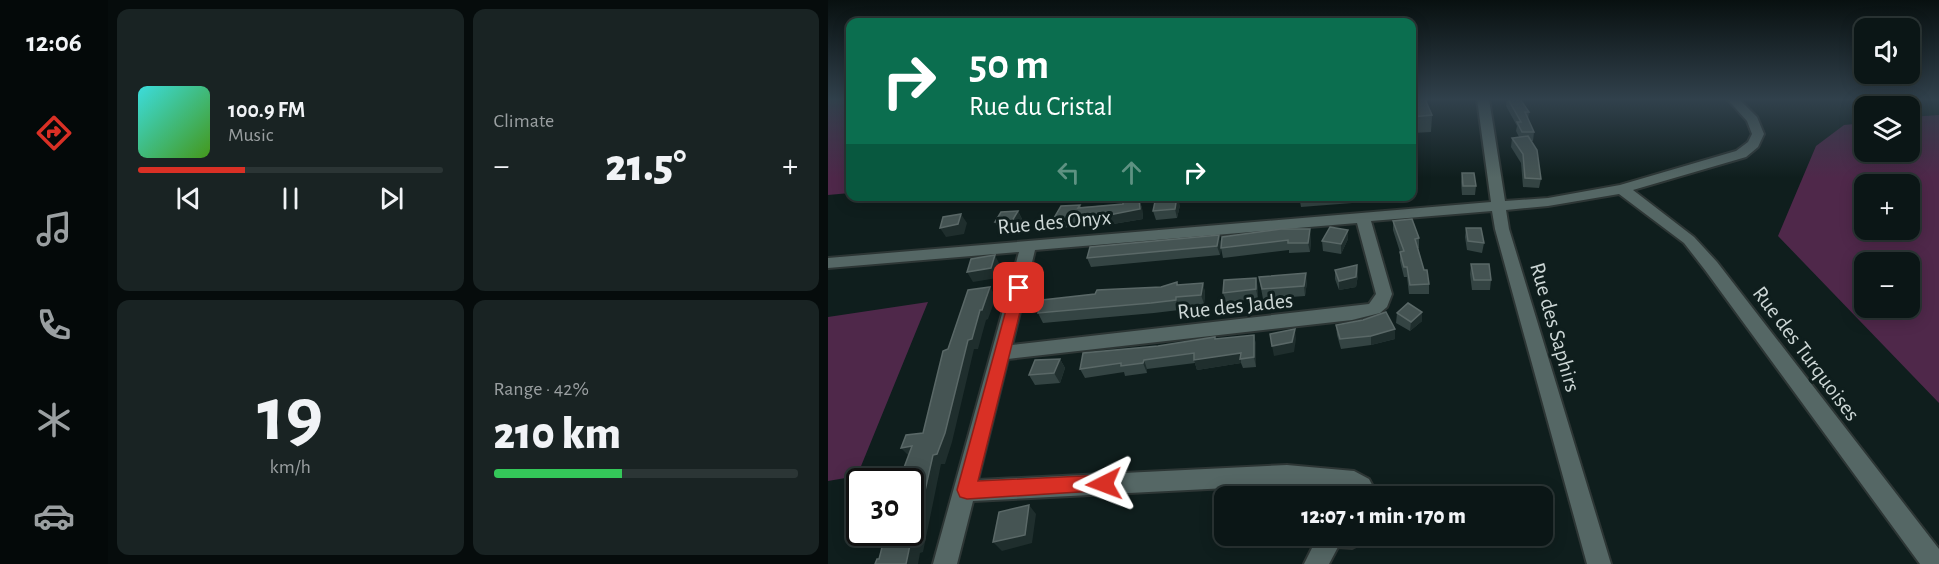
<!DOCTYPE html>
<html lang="en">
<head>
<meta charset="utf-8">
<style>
	body { margin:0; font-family:"Alegreya Sans",sans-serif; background:#192323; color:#f1f3f6; height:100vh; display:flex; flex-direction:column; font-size:22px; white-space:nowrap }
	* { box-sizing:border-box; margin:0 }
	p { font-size:20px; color:#9a9fa1 }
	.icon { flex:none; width:33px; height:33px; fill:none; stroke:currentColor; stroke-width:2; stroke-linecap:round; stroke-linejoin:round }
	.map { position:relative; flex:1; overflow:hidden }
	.panel { display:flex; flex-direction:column; gap:9px; padding:9px; background:#060c0c; width:720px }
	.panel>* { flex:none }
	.top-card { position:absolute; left:18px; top:18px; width:570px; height:183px; border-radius:12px; box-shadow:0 3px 15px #0003,0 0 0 2px #2b3535; background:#0b6e4f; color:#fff; overflow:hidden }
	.controls { position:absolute; left:1026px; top:18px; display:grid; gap:12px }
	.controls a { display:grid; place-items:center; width:66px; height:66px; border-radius:12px; background:#0b1616; box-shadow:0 3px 15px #0003,0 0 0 2px #2b3535; font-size:30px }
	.speed { position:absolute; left:18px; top:468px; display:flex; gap:12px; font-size:30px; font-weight:700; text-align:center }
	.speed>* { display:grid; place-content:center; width:78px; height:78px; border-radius:50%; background:#0b1616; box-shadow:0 3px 15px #0003,0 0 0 2px #2b3535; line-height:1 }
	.speed .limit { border:3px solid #111; border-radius:9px; background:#fff; color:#111 }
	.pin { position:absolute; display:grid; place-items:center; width:51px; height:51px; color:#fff; margin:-26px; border-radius:12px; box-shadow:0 3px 9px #0006 }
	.me { position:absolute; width:66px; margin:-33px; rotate:267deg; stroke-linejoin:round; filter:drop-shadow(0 0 4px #0008) }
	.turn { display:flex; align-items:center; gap:21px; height:126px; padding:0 24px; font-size:27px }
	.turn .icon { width:78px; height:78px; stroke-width:2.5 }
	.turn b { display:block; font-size:42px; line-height:51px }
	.lanes { display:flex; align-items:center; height:57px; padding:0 24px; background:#0003; justify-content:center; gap:30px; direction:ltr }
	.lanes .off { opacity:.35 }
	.big { font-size:45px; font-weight:800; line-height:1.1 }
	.panel .tile { flex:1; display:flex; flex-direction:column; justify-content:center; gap:9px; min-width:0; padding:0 21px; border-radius:12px; background:#192323 }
	.panel .dial { align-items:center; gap:0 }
	.dial b { font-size:78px; line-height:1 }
	.song { display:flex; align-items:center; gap:18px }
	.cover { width:72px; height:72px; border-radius:9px; background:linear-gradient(135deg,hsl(180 70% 55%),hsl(100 70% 35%)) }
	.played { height:6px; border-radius:3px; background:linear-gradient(90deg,#d93025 35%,#2b3535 35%) }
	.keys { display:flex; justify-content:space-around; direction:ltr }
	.heat { display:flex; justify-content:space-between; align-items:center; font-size:33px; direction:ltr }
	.charge { height:9px; border-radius:4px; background:linear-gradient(90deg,#34c759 42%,#2b3535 0) }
	.panel .tiles { flex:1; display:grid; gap:9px; grid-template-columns:repeat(2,1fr) }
	.trip { position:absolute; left:386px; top:486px; width:339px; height:60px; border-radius:12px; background:#0b1616; box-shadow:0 3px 15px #0003,0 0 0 2px #2b3535; font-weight:800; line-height:60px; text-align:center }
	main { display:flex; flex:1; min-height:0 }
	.dock { display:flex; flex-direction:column; width:108px; justify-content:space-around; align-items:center; background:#040909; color:#9a9fa1 }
	.dock .icon { width:42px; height:42px }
	.dock .selected { color:#d93025 }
	.dock b { font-size:27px; color:#f1f3f6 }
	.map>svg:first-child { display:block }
	.green { fill:#4f284a; fill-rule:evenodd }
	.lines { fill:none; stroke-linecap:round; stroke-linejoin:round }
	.minor-casing { stroke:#2d3635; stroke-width:4 }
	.minor { fill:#556765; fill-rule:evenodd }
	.wall { fill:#344443 }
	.shaded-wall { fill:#1f2e2d }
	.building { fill:#455453; stroke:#5a6867; stroke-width:1.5 }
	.route { fill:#d93025; stroke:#8d1f18; stroke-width:1.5 }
	.labels { text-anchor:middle; stroke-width:6; stroke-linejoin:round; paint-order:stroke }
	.street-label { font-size:22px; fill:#cdd7d6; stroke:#0f1e1d }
</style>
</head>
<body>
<main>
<nav class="dock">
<b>12:06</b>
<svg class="icon selected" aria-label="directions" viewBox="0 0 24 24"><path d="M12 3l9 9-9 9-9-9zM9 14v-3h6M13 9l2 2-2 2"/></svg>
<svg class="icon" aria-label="music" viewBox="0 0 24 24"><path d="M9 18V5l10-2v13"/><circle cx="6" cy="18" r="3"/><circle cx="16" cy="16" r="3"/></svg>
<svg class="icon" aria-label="phone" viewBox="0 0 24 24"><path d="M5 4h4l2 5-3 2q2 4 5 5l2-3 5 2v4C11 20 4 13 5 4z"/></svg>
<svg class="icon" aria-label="climate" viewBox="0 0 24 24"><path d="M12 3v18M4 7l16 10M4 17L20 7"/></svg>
<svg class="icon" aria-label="car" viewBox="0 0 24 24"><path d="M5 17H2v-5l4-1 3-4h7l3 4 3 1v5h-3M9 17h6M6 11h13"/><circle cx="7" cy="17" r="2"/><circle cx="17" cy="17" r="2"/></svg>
</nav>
<section class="panel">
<div class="tiles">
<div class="tile">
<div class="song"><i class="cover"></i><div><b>100.9 FM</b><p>Music</p></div></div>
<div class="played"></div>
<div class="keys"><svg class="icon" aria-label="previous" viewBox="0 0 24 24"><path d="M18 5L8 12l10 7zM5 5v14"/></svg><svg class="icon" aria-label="pause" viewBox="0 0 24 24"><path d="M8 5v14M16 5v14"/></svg><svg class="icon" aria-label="next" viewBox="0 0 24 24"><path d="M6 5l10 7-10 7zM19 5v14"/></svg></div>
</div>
<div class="tile"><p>Climate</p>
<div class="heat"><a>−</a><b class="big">21.5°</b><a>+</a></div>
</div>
<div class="tile dial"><b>19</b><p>km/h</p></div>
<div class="tile"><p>Range · 42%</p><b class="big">210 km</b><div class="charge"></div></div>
</div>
</section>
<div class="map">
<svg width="1111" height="564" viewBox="0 0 1111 564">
	<rect width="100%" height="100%" fill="#0f1e1d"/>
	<path class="green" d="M0 99H22V193L0 195Z
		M1111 115V403L950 236 988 146 1016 125 1036 123V152H1082V117ZM1036 184H1082V230H1036ZM1036 262H1082V308H1036Z
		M100 302 29 476 0 481V317Z"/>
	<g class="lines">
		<g class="minor-casing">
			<path id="minor" d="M649 99H661L677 201 720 198 792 185 908 151 920 142 924 134 919 121 899 99H911L929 117 936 134 930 147 918 157 805 190 866 237 889 262 1111 549V564H1092L877 270 856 243 791 194 720 206 678 210 681 229 783 564H759L667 229 664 211 543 221 564 294 559 307 552 313 524 320 180 359 150 480 459 465 526 471 541 479 550 496H528L517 489 516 496H494V487L459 485 145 501 129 564H105L191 252 0 268V258L663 202ZM529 223 548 294 541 304 184 345 207 250Z
				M490 536H536L532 544 524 548 510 547 501 564H476Z"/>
		</g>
		<use href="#minor" class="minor"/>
	</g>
	<path class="wall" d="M584 99 604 115 603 132 584 133Z
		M679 99H692L701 112 700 119 706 132 705 141H703L713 179 711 188 695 187 693 163 683 147 684 138 691 137 688 131 689 126 678 106Z
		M634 173 648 186 647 195H634L633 182Z
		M471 196H563V200L473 207Z
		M311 199 314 208 315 219 285 224 230 228 226 218 252 205 253 207 295 204Z
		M352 205 349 218 328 220 325 211Z
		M190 211 195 221 188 231H172L167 222Z
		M565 221 591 238V248H590L596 270 601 284V294H581L579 277H576L572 261V252L565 230Z
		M638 228 656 243 654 253 639 250 637 237Z
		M391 235 393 244 392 255 263 267 259 258Z
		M394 237 483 239 482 252 461 253V250L395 258 393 248Z
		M520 239 513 254 495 251 494 241Z
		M643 264 663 280 662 290H644L642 274Z
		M529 265 530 275 528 287 511 290 507 279V270Z
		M431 277 479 282 477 296 435 299Z
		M349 282 350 285 375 283 377 293 376 304 351 306V310L326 313 215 323 210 313 267 294 333 287Z
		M430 287V299L398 303 395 293Z
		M569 313 594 321 582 331 568 323Z
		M508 325 567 339 543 345 513 349 509 335Z
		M426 335 428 345V367L415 368 413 363 369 370 367 363 319 369V373L297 376 296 372 257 378 252 369 330 346Z
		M232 359 237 368 232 383 207 385 201 375Z"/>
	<path class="shaded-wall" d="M349 196 352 205 349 218 347 209Z
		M311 199 314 208 315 219 285 224 281 215Z
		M190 211 195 221 188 231 184 221Z
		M133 214 139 223 136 234 118 237 112 228Z
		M482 229 483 239 482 252 480 243Z
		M520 230V239L513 254V244Z
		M391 235 393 244 392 255 389 246Z
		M167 255 172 265 169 278 145 282 139 272Z
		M529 265 530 275 528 287 511 290V281Z
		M478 273 479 282 477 296 476 286Z
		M428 278 430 287V299L428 289Z
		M375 283 377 293 376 304 373 295Z
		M162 287 168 297 160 319 158 320 150 349H146L124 442 117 464H113L95 552 92 553 90 564H78L105 455 140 340Z
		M348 297 351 306V310L348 300Z
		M594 312V321L582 331 583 322Z
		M467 329 468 339 466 352 446 356 444 346Z
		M567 329V339L543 345V336Z
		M426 335 428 345V367L426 357Z
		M413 353V363L369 370 366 360Z
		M232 359 237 368 232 383 226 373Z
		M316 360 319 369V373L315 363Z
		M84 446 82 457 73 448Z
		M201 505 208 514 204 543 174 551 165 542Z"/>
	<path class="building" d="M584 99H597L604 115 584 117Z
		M680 99H692L701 112H697L706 132H694L689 122H693Z
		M700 136 709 150 713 179 697 178 695 154 684 138Z
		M634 173H646L648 186H635Z
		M349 196 347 209 325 211 328 197Z
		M471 196H492L472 198Z
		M311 199 312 209 281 215 226 218 233 206 252 205 250 208 295 204V201Z
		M190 211 184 221 167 222 173 212Z
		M133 214 130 224 112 228 115 217Z
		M584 219 591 238 587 239 596 270H599L601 284 582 285 579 267H576L572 252 576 251 565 221Z
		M502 227 520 230 513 244 494 241Z
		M638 228H653L656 243 640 241Z
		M453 229H482L480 243H460V240L393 248 394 237Z
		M391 235 389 246 259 258 262 247Z
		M167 255 163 268 139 272 143 259Z
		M643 264H661L663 280H646Z
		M529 265 528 277 511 281 507 270Z
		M478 273 476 286 434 289 431 277Z
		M428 278V289L395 293 396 280Z
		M349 282V285L375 283 373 295 348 297V300L323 303 210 313 214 300 267 294 269 290 333 287Z
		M162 287 154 310H152L144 339 140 340 117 433 109 454 105 455 85 544 82 545 78 564H47L49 559H51L58 532H82V482H66L68 474 74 473 84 446 73 448 78 435 95 433 115 351 120 349 140 290Z
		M580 303 594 312 583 322 569 313Z
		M558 312 567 329 543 336 512 339 508 325 535 320Z
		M467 329 464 342 444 346 442 334Z
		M426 335V357L412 359 413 353 366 360V353L316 360 315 363 293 366V363L252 369 255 353 330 346 387 337V339Z
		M232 359 226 373 201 375 207 360Z
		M201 505 197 535 165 542 171 512Z"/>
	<linearGradient id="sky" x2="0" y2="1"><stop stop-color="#081010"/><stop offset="0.56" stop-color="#31414c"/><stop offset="1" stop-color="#31414c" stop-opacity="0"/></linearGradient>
	<rect width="1111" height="178" fill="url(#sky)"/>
	<path class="route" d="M191 284 198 288 150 481 276 475 282 478 285 484 282 490 139 499 132 497 129 490 184 288Z"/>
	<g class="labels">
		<g class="street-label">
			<text transform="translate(226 221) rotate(-5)" y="8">Rue des Onyx</text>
			<text transform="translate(407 305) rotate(-6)" y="8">Rue des Jades</text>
			<text transform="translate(728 327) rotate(74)" y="8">Rue des Saphirs</text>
			<text transform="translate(979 353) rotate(53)" y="8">Rue des Turquoises</text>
		</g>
	</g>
</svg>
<div class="controls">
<a><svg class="icon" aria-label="sound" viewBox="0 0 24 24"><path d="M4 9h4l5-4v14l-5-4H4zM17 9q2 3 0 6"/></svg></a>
<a><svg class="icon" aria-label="layers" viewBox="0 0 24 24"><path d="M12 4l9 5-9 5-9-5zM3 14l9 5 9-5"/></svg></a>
<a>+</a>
<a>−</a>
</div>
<div class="speed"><div class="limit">30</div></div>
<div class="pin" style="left:191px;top:288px;background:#d93025"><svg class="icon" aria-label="arrive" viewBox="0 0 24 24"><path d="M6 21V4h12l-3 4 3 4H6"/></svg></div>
<svg class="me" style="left:276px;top:484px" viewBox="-20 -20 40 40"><path d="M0-17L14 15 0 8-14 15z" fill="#d93025" stroke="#fff" stroke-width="4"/></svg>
<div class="trip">12:07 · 1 min · 170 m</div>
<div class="top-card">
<div class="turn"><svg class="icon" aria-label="right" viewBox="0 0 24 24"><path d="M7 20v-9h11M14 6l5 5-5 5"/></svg><div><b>50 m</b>Rue du Cristal</div></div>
<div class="lanes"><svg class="icon off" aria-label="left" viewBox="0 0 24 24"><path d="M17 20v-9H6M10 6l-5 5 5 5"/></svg><svg class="icon off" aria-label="ahead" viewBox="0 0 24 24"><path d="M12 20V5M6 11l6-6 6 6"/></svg><svg class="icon" aria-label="right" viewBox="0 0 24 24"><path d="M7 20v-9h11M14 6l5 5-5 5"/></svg></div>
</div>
</div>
</main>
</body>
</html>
